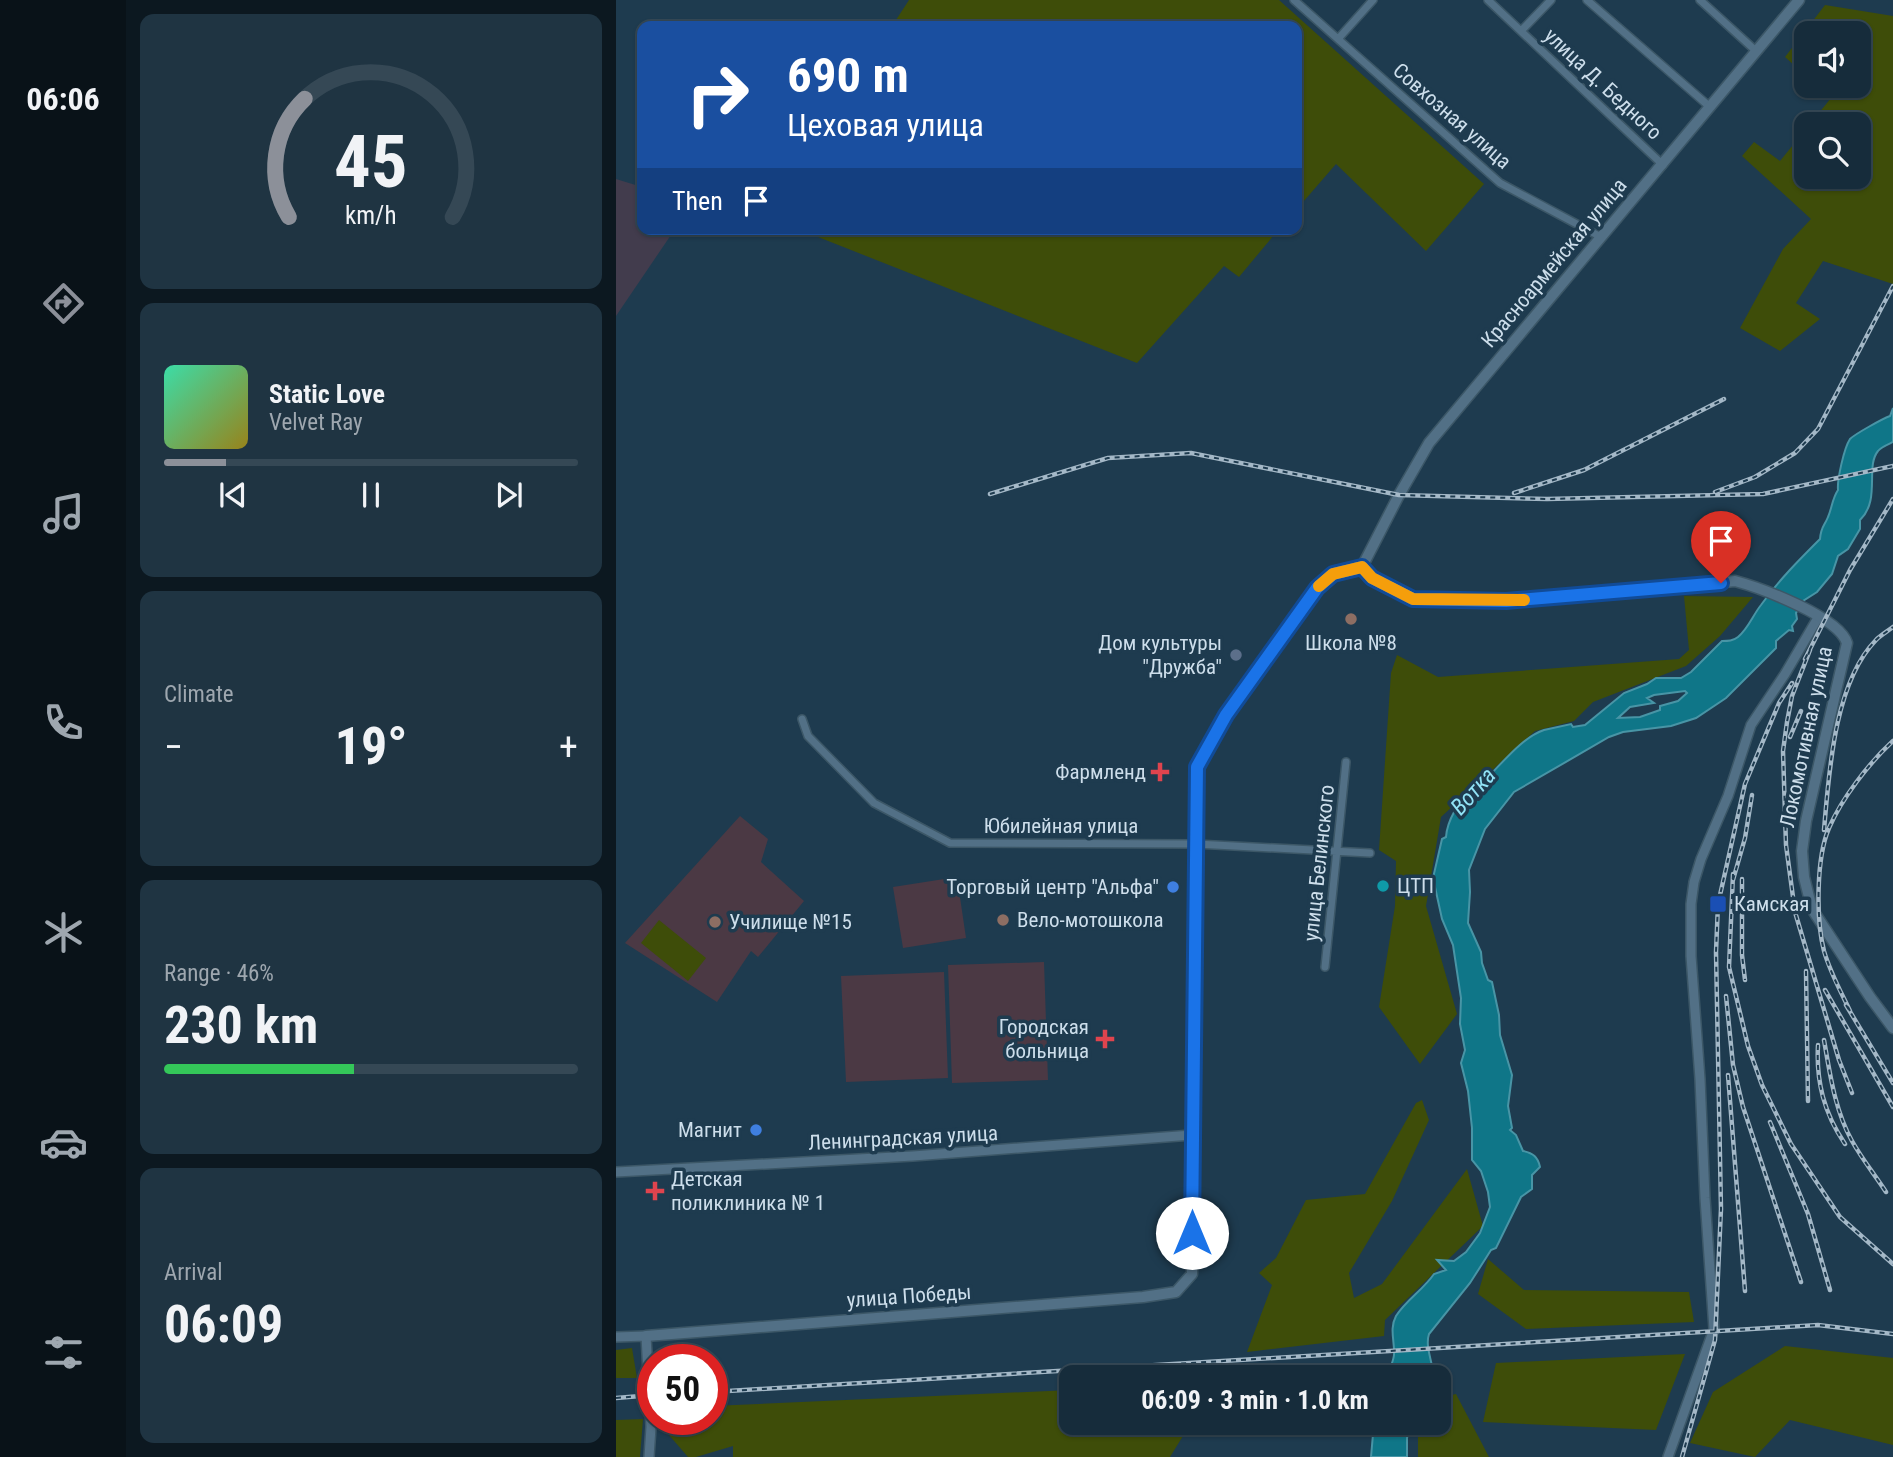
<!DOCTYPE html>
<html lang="en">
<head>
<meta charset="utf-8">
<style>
	body { margin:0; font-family:"Roboto Condensed",sans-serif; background:#1f3442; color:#f1f3f6; height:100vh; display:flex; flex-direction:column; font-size:26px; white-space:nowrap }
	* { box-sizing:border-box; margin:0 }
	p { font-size:23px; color:#9ea7af }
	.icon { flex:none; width:38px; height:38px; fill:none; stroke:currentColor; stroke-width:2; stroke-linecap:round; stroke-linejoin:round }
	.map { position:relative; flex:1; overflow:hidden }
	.side { display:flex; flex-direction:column; gap:14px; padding:14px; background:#0c1820; width:490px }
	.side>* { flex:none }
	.guide { position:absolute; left:21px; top:21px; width:665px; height:214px; border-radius:14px; box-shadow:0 2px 5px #0004,0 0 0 2px #354855; background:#1a4fa0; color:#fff; overflow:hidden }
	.fabs { position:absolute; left:1178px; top:21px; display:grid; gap:14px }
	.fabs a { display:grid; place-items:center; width:77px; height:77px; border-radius:14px; background:#162c3b; box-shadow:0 2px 5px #0004,0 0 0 2px #354855; font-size:35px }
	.speed { position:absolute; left:21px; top:1344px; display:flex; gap:14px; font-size:35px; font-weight:700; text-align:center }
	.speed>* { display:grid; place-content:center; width:91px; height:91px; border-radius:50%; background:#162c3b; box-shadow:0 2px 5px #0004,0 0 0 2px #354855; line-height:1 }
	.speed .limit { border:10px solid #d22; background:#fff; color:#111 }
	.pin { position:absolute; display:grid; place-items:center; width:60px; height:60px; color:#fff; margin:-72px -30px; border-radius:50% 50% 50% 0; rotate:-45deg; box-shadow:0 0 7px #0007 }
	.pin .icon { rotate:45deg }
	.me { position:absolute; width:77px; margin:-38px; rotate:0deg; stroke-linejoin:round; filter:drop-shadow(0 0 5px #0008) }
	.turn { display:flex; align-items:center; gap:24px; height:147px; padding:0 35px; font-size:32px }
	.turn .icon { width:91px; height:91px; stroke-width:2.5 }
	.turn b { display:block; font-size:49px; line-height:60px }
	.then { display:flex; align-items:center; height:66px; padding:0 35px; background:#0003; gap:14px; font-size:26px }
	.big { font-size:52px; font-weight:700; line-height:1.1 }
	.side .widget { flex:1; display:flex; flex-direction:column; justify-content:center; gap:10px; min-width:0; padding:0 24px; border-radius:14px; background:#1f3442 }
	.side .dial { align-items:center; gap:0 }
	.dial svg { height:182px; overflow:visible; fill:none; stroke:#354855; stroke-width:7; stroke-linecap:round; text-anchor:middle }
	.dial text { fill:#f1f3f6; stroke:none }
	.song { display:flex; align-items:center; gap:21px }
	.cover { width:84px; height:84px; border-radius:10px; background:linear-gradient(135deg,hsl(160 70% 55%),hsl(50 70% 35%)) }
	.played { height:7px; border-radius:4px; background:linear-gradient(90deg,#8c9099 15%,#354855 15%) }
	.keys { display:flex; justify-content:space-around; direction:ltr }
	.heat { display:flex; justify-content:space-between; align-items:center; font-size:38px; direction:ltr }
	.charge { height:10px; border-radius:5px; background:linear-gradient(90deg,#34c759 46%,#354855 0) }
	.trip { position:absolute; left:443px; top:1365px; width:392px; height:70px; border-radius:14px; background:#162c3b; box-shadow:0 2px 5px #0004,0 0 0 2px #354855; font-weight:700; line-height:70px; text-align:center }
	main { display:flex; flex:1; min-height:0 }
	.tabs { display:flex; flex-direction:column; width:126px; justify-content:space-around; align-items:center; background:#091218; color:#9ea7af }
	.tabs .icon { width:49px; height:49px }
	.tabs .selected { color:#8c9099 }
	.tabs b { font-size:32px; color:#f1f3f6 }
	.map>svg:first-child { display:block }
	.commercial { fill:#423c4d }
	.education { fill:#4b3944 }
	.green { fill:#3e4d09 }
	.water { fill:#0f7688; stroke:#4895a6; stroke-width:2; fill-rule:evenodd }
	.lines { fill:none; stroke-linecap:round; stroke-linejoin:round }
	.minor-casing { stroke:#3c5767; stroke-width:10 }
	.tertiary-casing { stroke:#3c5767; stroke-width:12 }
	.secondary-casing { stroke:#3c5767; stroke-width:13 }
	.minor { stroke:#527086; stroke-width:7 }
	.tertiary { stroke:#527086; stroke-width:9 }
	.secondary { stroke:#527086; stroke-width:10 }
	.rail-casing { stroke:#a4b8c7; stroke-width:4.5 }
	.rail { stroke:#1e3b4f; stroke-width:2; stroke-dasharray:5; stroke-linecap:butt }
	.route-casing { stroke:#114b97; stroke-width:18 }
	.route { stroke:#1a73e8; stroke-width:12 }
	.slow { stroke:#f59e0b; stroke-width:12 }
	.education-dot { fill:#8d6e63; stroke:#1e3b4f; stroke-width:2.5 }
	.service-dot { fill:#5c6f8a; stroke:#1e3b4f; stroke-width:2.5 }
	.health-dot { fill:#e0444e; stroke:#1e3b4f; stroke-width:2.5 }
	.culture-dot { fill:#0f9aa8; stroke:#1e3b4f; stroke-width:2.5 }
	.shop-dot { fill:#3f7fe0; stroke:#1e3b4f; stroke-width:2.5 }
	.transit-dot { fill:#1a4fb4; stroke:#1e3b4f; stroke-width:2.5 }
	.labels { text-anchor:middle; stroke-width:7; stroke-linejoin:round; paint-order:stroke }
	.street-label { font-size:21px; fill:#cddeeb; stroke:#1e3b4f }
	.poi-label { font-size:21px; fill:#cddeeb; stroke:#1e3b4f; text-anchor:end }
	.water-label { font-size:23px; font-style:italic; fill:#91e3f6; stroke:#1e3b4f }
</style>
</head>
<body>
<main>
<nav class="tabs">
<b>06:06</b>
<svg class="icon selected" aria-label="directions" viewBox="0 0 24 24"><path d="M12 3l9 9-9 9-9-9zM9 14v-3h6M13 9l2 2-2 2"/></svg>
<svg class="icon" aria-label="music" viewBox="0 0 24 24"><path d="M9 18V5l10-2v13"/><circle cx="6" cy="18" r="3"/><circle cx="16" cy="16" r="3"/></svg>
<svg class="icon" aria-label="phone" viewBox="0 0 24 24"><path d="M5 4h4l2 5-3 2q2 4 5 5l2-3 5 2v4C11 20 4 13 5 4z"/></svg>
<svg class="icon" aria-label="climate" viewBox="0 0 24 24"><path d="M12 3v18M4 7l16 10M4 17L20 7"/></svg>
<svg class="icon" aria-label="car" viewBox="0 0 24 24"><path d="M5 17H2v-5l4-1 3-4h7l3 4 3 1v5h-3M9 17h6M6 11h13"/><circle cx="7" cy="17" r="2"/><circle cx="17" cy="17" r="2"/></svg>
<svg class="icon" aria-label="filters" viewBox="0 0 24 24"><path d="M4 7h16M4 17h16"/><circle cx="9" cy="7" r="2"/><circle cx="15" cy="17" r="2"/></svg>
</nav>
<section class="side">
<div class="widget dial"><svg viewBox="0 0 100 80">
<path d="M14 69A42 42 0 1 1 86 69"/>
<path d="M14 69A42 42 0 0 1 21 17" stroke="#8c9099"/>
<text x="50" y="56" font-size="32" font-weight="700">45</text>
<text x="50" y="72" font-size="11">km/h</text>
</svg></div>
<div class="widget">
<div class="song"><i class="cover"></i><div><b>Static Love</b><p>Velvet Ray</p></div></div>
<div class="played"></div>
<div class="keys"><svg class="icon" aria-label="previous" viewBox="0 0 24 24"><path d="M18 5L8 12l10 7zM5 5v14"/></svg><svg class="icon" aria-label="pause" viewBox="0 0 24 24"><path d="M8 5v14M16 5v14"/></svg><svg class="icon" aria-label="next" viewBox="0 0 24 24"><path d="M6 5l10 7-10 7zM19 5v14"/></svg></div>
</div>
<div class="widget"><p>Climate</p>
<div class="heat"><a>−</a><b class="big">19°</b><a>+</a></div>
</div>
<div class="widget"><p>Range · 46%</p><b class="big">230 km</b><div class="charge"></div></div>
<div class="widget"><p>Arrival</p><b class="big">06:09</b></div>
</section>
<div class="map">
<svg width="1277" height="1457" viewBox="0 0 1277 1457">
	<rect width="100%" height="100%" fill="#1e3b4f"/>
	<path class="commercial" d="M0 179 26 187V229H59L0 316Z"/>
	<path class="education" d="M124 816 152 839 145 862 188 901 142 957 135 951 101 1002 9 943Z
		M341 877 350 938 287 948 277 887Z
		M428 962 432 1080 336 1083 332 965Z
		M328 972 332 1078 230 1082 225 976Z"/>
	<path class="green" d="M293 0H663L868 184 810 251 720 164 681 209V26H276Z
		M1209 5 1277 16V284L1207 261 1180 303 1204 319 1164 351 1124 328 1167 249 1195 219 1126 156 1138 142 1164 161 1190 129V177H1242V124H1194L1215 98 1201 86H1242V33H1190V76L1169 57Z
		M199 229H663L623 277 608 266 521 363 197 235Z
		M1068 596 1137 597 1104 636 1070 666 977 702 958 721 919 731 825 817 810 906 841 1014 804 1064 763 1007 779 906 780 861 763 850 775 673 781 655 822 677 1063 659 1073 650Z
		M43 920 90 958 72 981 25 943Z
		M806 1100 813 1120 776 1201 733 1273 738 1298 766 1284 851 1169 867 1226 769 1320 768 1336 631 1352 656 1285 643 1273 660 1258 690 1200 749 1194 800 1103Z
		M872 1259 908 1290 1073 1292 1078 1322 910 1329 862 1294Z
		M1169 1346 1277 1358V1445L1174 1420 1139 1457 1074 1443 1097 1392Z
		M16 1348 21 1378H0V1350Z
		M1069 1354 1040 1430 867 1422 880 1363Z
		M455 1390V1423H575L554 1457H117V1446L80 1457H72L46 1427 56 1419H96V1406Z
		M840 1394 873 1457H802V1423H822L823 1398Z
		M27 1419 24 1457H0V1420Z"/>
	<path class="water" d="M1277 408V442C1273 444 1265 447 1262 451 1249 467 1265 500 1244 520V529L1232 549 1222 556 1216 574 1201 592 1187 601 1180 613 1181 619 1176 626 1177 631 1173 630 1160 641V648L1110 698 1080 718 1055 726 1007 732 993 737 898 792 869 829 853 870 854 892 852 923 865 952 866 963 872 980 876 982 883 1015 884 1035 896 1075 892 1106 896 1128 894 1130 900 1135 907 1151C917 1153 922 1157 924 1167L916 1175V1189L905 1197 880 1248 875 1250 854 1283 813 1334C809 1346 816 1360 817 1373L809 1377H771C773 1370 777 1363 778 1355 779 1342 773 1329 780 1316 790 1300 807 1290 818 1274L830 1270 821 1260 838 1261 850 1252 864 1233 874 1207 872 1192 865 1171 856 1160V1128L852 1091 845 1063 849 1050 844 1024 845 998 837 945 826 919 817 878 826 839 830 837C831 821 843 800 856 790 862 785 868 782 873 776 888 761 907 737 928 730 937 728 946 726 955 724L957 727 969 725 1008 693 1031 684 1040 678H1065L1075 672 1106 641C1112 641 1117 641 1122 637 1132 629 1137 615 1145 605 1163 580 1183 560 1204 539 1205 526 1208 527 1212 517 1216 508 1216 499 1222 490 1221 480 1228 448 1234 439 1239 434 1266 419 1274 416ZM1069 691 1071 693 1062 701 1044 706V710L1024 717 1002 718 1014 707 1038 703 1031 698 1038 695Z
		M758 1423H796L791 1438V1457H755Z"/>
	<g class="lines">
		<g class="minor-casing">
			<path id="minor" d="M678 0 884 183 985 237
				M872 0 1047 165
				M971 0 1094 107
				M1084 0 1140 51
				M905 31 935 0
				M722 39 757 0
				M186 719 192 736 258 803 334 843 580 844 754 853
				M709 967 730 762"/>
		</g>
		<g class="tertiary-casing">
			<path id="tertiary" d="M0 1172 297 1156 576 1135
				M0 1337 30 1336 35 1427 33 1457
				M1052 1457 1098 1329 1089 1198 1084 1079 1075 956V904L1078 882 1085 859 1112 796 1135 725 1169 674 1203 616"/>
		</g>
		<g class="secondary-casing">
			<path id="secondary" d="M746 567 756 578 797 599 890 602 1119 581C1145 588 1223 617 1231 643L1190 821 1186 851 1188 877 1196 909 1254 997 1277 1028
				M746 567 783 495 813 443 1183 0
				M30 1336 527 1297 560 1292 576 1274V1078L581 767 610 715 701 588 717 574 746 567"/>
		</g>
		<use href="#minor" class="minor"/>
		<use href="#tertiary" class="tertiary"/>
		<use href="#secondary" class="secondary"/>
		<g class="rail-casing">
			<path id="rail" d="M1099 492 1139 477 1179 453 1202 429 1277 286
				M898 493 968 470 1108 399
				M374 494 492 458 575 453 783 495 931 499 1147 494 1277 466
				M1194 650 1176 696 1171 722 1167 751 1170 845 1179 912 1223 1060 1236 1093
				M1189 659 1234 570 1277 499
				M1174 737 1185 711
				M1208 830C1213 773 1218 683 1260 640 1265 635 1272 631 1277 627
				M1117 874 1113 967 1132 1046 1146 1085 1175 1144 1224 1217 1277 1264
				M1126 879V955L1129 980
				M1117 880 1129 838 1136 795
				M1190 971 1192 1101
				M1209 990 1277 1107
				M1110 996 1117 1065 1127 1107 1185 1282
				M1230 1005 1277 1083
				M1234 1011C1225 992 1214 972 1208 951 1200 920 1200 858 1213 828 1226 798 1253 763 1277 741
				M1208 1040C1214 1074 1219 1111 1236 1141 1246 1159 1259 1175 1270 1192
				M1202 1045C1200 1082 1208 1113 1229 1144
				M1112 1075 1129 1291
				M1154 1122 1192 1214 1214 1290
				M96 1392 1202 1325 1277 1334
				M0 1398 37 1395
				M1066 1457 1099 1340 1105 1209 1100 952 1102 904 1129 784 1163 703 1176 683"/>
		</g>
		<use href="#rail" class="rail"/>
	</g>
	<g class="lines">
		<g class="route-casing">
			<path id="route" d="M576 1233 581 767 610 715 701 588 717 574 746 567 756 578 797 599 890 601 1105 583"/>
		</g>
		<use href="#route" class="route"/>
		<path class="slow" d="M703 586 717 574 746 567 756 578 797 599 908 600"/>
	</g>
	<g class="education-dot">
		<circle cx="735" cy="619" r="7"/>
		<circle cx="387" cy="920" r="7"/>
		<circle cx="99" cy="922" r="7"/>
	</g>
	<circle class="service-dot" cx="620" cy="655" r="7"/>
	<g class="health-dot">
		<path d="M540.5 761.5h7v7h7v7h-7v7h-7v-7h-7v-7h7z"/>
		<path d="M485.5 1028.5h7v7h7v7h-7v7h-7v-7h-7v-7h7z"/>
		<path d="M35.5 1180.5h7v7h7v7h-7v7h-7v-7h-7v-7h7z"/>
	</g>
	<circle class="culture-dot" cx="767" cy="886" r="7"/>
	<g class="shop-dot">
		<circle cx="557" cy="887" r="7"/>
		<circle cx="140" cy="1130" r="7"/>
	</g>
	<rect class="transit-dot" x="1093" y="895" width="18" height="18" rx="3.5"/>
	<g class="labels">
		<g class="street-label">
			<text transform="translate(987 84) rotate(43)" y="7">улица Д. Бедного</text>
			<text transform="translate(836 116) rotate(41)" y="7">Совхозная улица</text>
			<text transform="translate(938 263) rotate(-50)" y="7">Красноармейская улица</text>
			<text transform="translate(1190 737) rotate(-78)" y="7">Локомотивная улица</text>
			<text x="445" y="833">Юбилейная улица</text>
			<text transform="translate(703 863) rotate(-84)" y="7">улица Белинского</text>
			<text transform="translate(287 1138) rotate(-3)" y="7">Ленинградская улица</text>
			<text transform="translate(293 1296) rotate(-4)" y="7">улица Победы</text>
		</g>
		<g class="poi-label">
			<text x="606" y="650">Дом культуры<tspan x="606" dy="24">"Дружба"</tspan></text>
			<text x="735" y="650" text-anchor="middle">Школа №8</text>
			<text x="530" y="779">Фармленд</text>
			<text x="781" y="893" text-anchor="start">ЦТП</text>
			<text x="543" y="894">Торговый центр "Альфа"</text>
			<text x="1118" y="911" text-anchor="start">Камская</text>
			<text x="401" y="927" text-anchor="start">Вело-мотошкола</text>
			<text x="113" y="929" text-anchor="start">Училище №15</text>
			<text x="473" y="1034">Городская<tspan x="473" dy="24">больница</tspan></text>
			<text x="126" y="1137">Магнит</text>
			<text x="55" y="1186" text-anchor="start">Детская<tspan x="55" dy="24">поликлиника № 1</tspan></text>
		</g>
		<g class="water-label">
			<text transform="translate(857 791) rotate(-48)" y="8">Вотка</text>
		</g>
	</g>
</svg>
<div class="fabs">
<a><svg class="icon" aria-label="sound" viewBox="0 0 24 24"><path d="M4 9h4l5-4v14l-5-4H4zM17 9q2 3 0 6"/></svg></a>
<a><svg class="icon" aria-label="search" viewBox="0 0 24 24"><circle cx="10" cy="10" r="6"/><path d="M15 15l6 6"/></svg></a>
</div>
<div class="speed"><div class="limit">50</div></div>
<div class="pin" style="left:1105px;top:583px;background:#d93025"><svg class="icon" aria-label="arrive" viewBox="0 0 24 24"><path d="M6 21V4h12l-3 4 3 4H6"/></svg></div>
<svg class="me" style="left:576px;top:1233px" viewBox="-20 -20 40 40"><circle r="19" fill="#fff"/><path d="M0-13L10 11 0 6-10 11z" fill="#1a73e8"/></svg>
<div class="trip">06:09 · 3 min · 1.0 km</div>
<div class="guide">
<div class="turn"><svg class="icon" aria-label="right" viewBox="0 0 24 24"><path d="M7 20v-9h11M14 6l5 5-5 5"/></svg><div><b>690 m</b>Цеховая улица</div></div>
<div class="then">Then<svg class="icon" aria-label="arrive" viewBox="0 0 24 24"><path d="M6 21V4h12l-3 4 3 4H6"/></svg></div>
</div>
</div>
</main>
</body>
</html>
